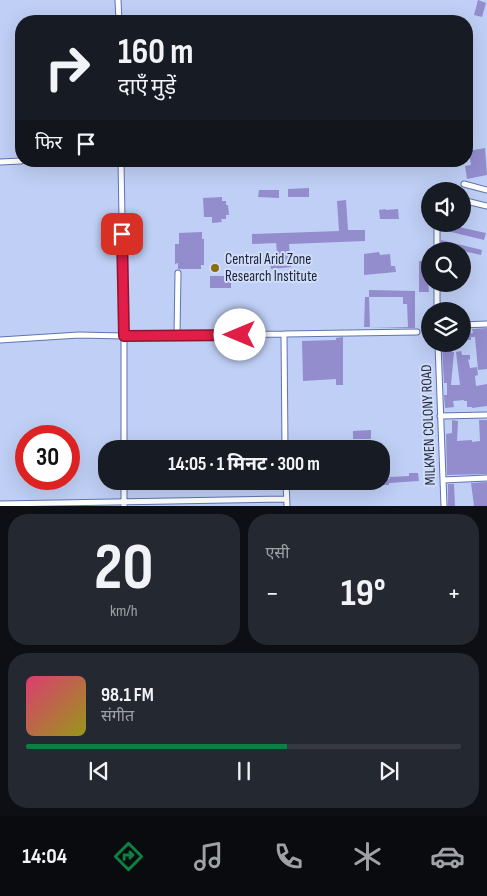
<!DOCTYPE html>
<html lang="hi">
<head>
<meta charset="utf-8">
<style>
	body { margin:0; font-family:"Sofia Sans Condensed","Noto Sans Devanagari",sans-serif; background:#242831; color:#f1f3f6; height:100vh; display:flex; flex-direction:column; font-size:19px; white-space:nowrap }
	* { box-sizing:border-box; margin:0 }
	p { font-size:16px; color:#9ea1a6 }
	.icon { flex:none; width:28px; height:28px; fill:none; stroke:currentColor; stroke-width:2; stroke-linecap:round; stroke-linejoin:round }
	.map { position:relative; height:506px; overflow:hidden }
	.panel { display:flex; flex-direction:column; gap:8px; padding:8px; background:#0d0f14; flex:1 }
	.panel>* { flex:none }
	.banner { position:absolute; left:15px; top:15px; width:458px; height:152px; border-radius:20px; box-shadow:0 5px 20px #0002; background:#171b24; color:#f1f3f6; overflow:hidden }
	.controls { position:absolute; left:421px; top:182px; display:grid; gap:10px }
	.controls a { display:grid; place-items:center; width:50px; height:50px; border-radius:50%; background:#171b24; box-shadow:0 5px 20px #0002; font-size:25px }
	.speed { position:absolute; left:15px; top:425px; display:flex; gap:10px; font-size:25px; font-weight:700; text-align:center }
	.speed>* { display:grid; place-content:center; width:65px; height:65px; border-radius:50%; background:#171b24; box-shadow:0 5px 20px #0002; line-height:1 }
	.speed .limit { border:8px solid #d22; background:#fff; color:#111 }
	.pin { position:absolute; display:grid; place-items:center; width:42px; height:42px; color:#fff; margin:-21px; border-radius:10px; box-shadow:0 2px 8px #0006 }
	.me { position:absolute; width:55px; margin:-28px; rotate:270deg; stroke-linejoin:round; filter:drop-shadow(0 0 4px #0008) }
	.turn { display:flex; align-items:center; gap:18px; height:105px; padding:0 20px; font-size:22px }
	.turn .icon { width:65px; height:65px; stroke-width:2.5 }
	.turn b { display:block; font-size:35px; line-height:42px }
	.then { display:flex; align-items:center; height:48px; padding:0 20px; background:#0003; gap:10px; font-size:19px }
	.big { font-size:38px; font-weight:700; line-height:1.1 }
	.panel .widget { flex:1; display:flex; flex-direction:column; justify-content:center; gap:8px; min-width:0; padding:0 18px; border-radius:20px; background:#242831 }
	.panel .dial { align-items:center; gap:0 }
	.dial b { font-size:65px; line-height:1 }
	.song { display:flex; align-items:center; gap:15px }
	.cover { width:60px; height:60px; border-radius:8px; background:linear-gradient(135deg,hsl(340 70% 55%),hsl(60 70% 35%)) }
	.played { height:5px; border-radius:2px; background:linear-gradient(90deg,#0b8043 60%,#363941 60%) }
	.keys { display:flex; justify-content:space-around; direction:ltr }
	.heat { display:flex; justify-content:space-between; align-items:center; font-size:28px; direction:ltr }
	.panel .tiles { flex:1; display:grid; gap:8px; grid-template-columns:1fr 1fr }
	.widget:last-child { grid-column:span 2 }
	.trip { position:absolute; left:98px; top:440px; width:292px; height:50px; border-radius:20px; background:#171b24; box-shadow:0 5px 20px #0002; font-weight:700; line-height:50px; text-align:center }
	.tabs { display:flex; height:80px; justify-content:space-around; align-items:center; background:#090b0e; color:#9ea1a6 }
	.tabs .icon { width:35px; height:35px }
	.tabs .active { color:#0b8043 }
	.tabs b { font-size:22px; color:#f1f3f6 }
	.map>svg:first-child { display:block }
	.building { fill:#938dce }
	.lines { fill:none; stroke-linecap:round; stroke-linejoin:round }
	.minor-casing { stroke:#5f75b0; stroke-width:7 }
	.minor { stroke:#fff; stroke-width:5 }
	.route-casing { stroke:#92132f; stroke-width:12 }
	.route { stroke:#e11d48; stroke-width:9 }
	.poi-dot { fill:#8d6d10; stroke:#d1dcf6; stroke-width:2 }
	.labels { text-anchor:middle; stroke-width:4; stroke-linejoin:round; paint-order:stroke }
	.poi-label { font-size:15px; fill:#1a233b; stroke:#d1dcf6; text-anchor:start }
	.street-label { font-size:15px; fill:#1a233b; stroke:#d1dcf6 }
</style>
</head>
<body>
<div class="map">
<svg width="487" height="506" viewBox="0 0 487 506">
	<rect width="100%" height="100%" fill="#bfcff5"/>
	<path class="building" d="M478 0 486 3 482 17 474 15Z
		M485 148 487 175 467 179 465 166 471 165 469 151Z
		M309 188V197H288V189Z
		M259 190H279V198L258 197Z
		M222 197V201H226V205H228L229 215H226V219H221L222 222 212 223V217H204L203 198Z
		M346 200 348 230H365V241L289 244 291 267 271 269 270 260H278L276 243 252 244V234L339 231 337 201Z
		M385 209 386 210 398 209 399 219H380L379 210Z
		M445 224 486 233 484 240 443 230Z
		M202 232V239H204V265H201V269H178V263L175 264V244H179V233Z
		M441 240 482 250 481 255 441 246Z
		M379 252 380 255 390 254 391 266H395L396 272 364 275V254Z
		M419 261H426L429 292H419Z
		M210 276H231V288H210Z
		M369 290 415 291V328H370L408 327 407 304H403V297H369Z
		M365 297H369L370 327H364Z
		M487 328V369L478 370 475 337H471V340H462V333H473L472 329Z
		M343 337V385H336V379L303 381 302 341 336 340V338Z
		M451 344 452 352H454L451 385H460L456 352 461 351 462 355H470V360L468 359 470 368 477 367 478 375 475 376 476 386 487 384V406L472 408V407H467V401H464V400L453 401 454 407 445 408 444 395H447V383H444L442 345Z
		M452 420 458 421 457 441 472 440V442L480 441 479 420H487V474L447 475 446 434 452 433Z
		M371 430V439H353V431Z
		M409 473H418L419 481 389 483V485H354V481H381V479H390L389 477 409 476Z
		M487 482V506H474L471 483Z
		M448 484H454L455 506H448Z"/>
	<g class="lines">
		<g class="minor-casing">
			<path id="minor" d="M118 0 119 21
				M121 161 124 336V449
				M0 162 21 161
				M464 184 487 190
				M462 200 487 206
				M437 224V251
				M437 284V311
				M462 325 487 324
				M177 335 178 273
				M0 340 79 335 124 336 284 334
				M438 344 444 506
				M440 416 487 415
				M285 449 284 334 417 332
				M443 480 487 478
				M124 481V506
				M286 481 287 506
				M0 504 286 499"/>
		</g>
		<use href="#minor" class="minor"/>
	</g>
	<g class="lines">
		<g class="route-casing">
			<path id="route" d="M122 234 124 336 240 335"/>
		</g>
		<use href="#route" class="route"/>
	</g>
	<circle class="poi-dot" cx="215" cy="268" r="5"/>
	<g class="labels">
		<g class="poi-label">
			<text x="225" y="264">Central Arid Zone<tspan x="225" dy="17">Research Institute</tspan></text>
		</g>
		<g class="street-label">
			<text transform="translate(428 425) rotate(-92)" y="5">MILKMEN COLONY ROAD</text>
		</g>
	</g>
</svg>
<div class="controls">
<a><svg class="icon" aria-label="sound" viewBox="0 0 24 24"><path d="M4 9h4l5-4v14l-5-4H4zM17 9q2 3 0 6"/></svg></a>
<a><svg class="icon" aria-label="search" viewBox="0 0 24 24"><circle cx="10" cy="10" r="6"/><path d="M15 15l6 6"/></svg></a>
<a><svg class="icon" aria-label="layers" viewBox="0 0 24 24"><path d="M12 4l9 5-9 5-9-5zM3 14l9 5 9-5"/></svg></a>
</div>
<div class="speed"><div class="limit">30</div></div>
<div class="pin" style="left:122px;top:234px;background:#d93025"><svg class="icon" aria-label="arrive" viewBox="0 0 24 24"><path d="M6 21V4h12l-3 4 3 4H6"/></svg></div>
<svg class="me" style="left:240px;top:335px" viewBox="-20 -20 40 40"><circle r="19" fill="#fff"/><path d="M0-13L10 11 0 6-10 11z" fill="#e11d48"/></svg>
<div class="trip">14:05 · 1 मिनट · 300 m</div>
<div class="banner">
<div class="turn"><svg class="icon" aria-label="right" viewBox="0 0 24 24"><path d="M7 20v-9h11M14 6l5 5-5 5"/></svg><div><b>160 m</b>दाएँ मुड़ें</div></div>
<div class="then">फिर<svg class="icon" aria-label="arrive" viewBox="0 0 24 24"><path d="M6 21V4h12l-3 4 3 4H6"/></svg></div>
</div>
</div>
<section class="panel">
<div class="tiles">
<div class="widget dial"><b>20</b><p>km/h</p></div>
<div class="widget"><p>एसी</p>
<div class="heat"><a>−</a><b class="big">19°</b><a>+</a></div>
</div>
<div class="widget">
<div class="song"><i class="cover"></i><div><b>98.1 FM</b><p>संगीत</p></div></div>
<div class="played"></div>
<div class="keys"><svg class="icon" aria-label="previous" viewBox="0 0 24 24"><path d="M18 5L8 12l10 7zM5 5v14"/></svg><svg class="icon" aria-label="pause" viewBox="0 0 24 24"><path d="M8 5v14M16 5v14"/></svg><svg class="icon" aria-label="next" viewBox="0 0 24 24"><path d="M6 5l10 7-10 7zM19 5v14"/></svg></div>
</div>
</div>
</section>
<nav class="tabs">
<b>14:04</b>
<svg class="icon active" aria-label="directions" viewBox="0 0 24 24"><path d="M12 3l9 9-9 9-9-9zM9 14v-3h6M13 9l2 2-2 2"/></svg>
<svg class="icon" aria-label="music" viewBox="0 0 24 24"><path d="M9 18V5l10-2v13"/><circle cx="6" cy="18" r="3"/><circle cx="16" cy="16" r="3"/></svg>
<svg class="icon" aria-label="phone" viewBox="0 0 24 24"><path d="M5 4h4l2 5-3 2q2 4 5 5l2-3 5 2v4C11 20 4 13 5 4z"/></svg>
<svg class="icon" aria-label="climate" viewBox="0 0 24 24"><path d="M12 3v18M4 7l16 10M4 17L20 7"/></svg>
<svg class="icon" aria-label="car" viewBox="0 0 24 24"><path d="M5 17H2v-5l4-1 3-4h7l3 4 3 1v5h-3M9 17h6M6 11h13"/><circle cx="7" cy="17" r="2"/><circle cx="17" cy="17" r="2"/></svg>
</nav>
</body>
</html>
